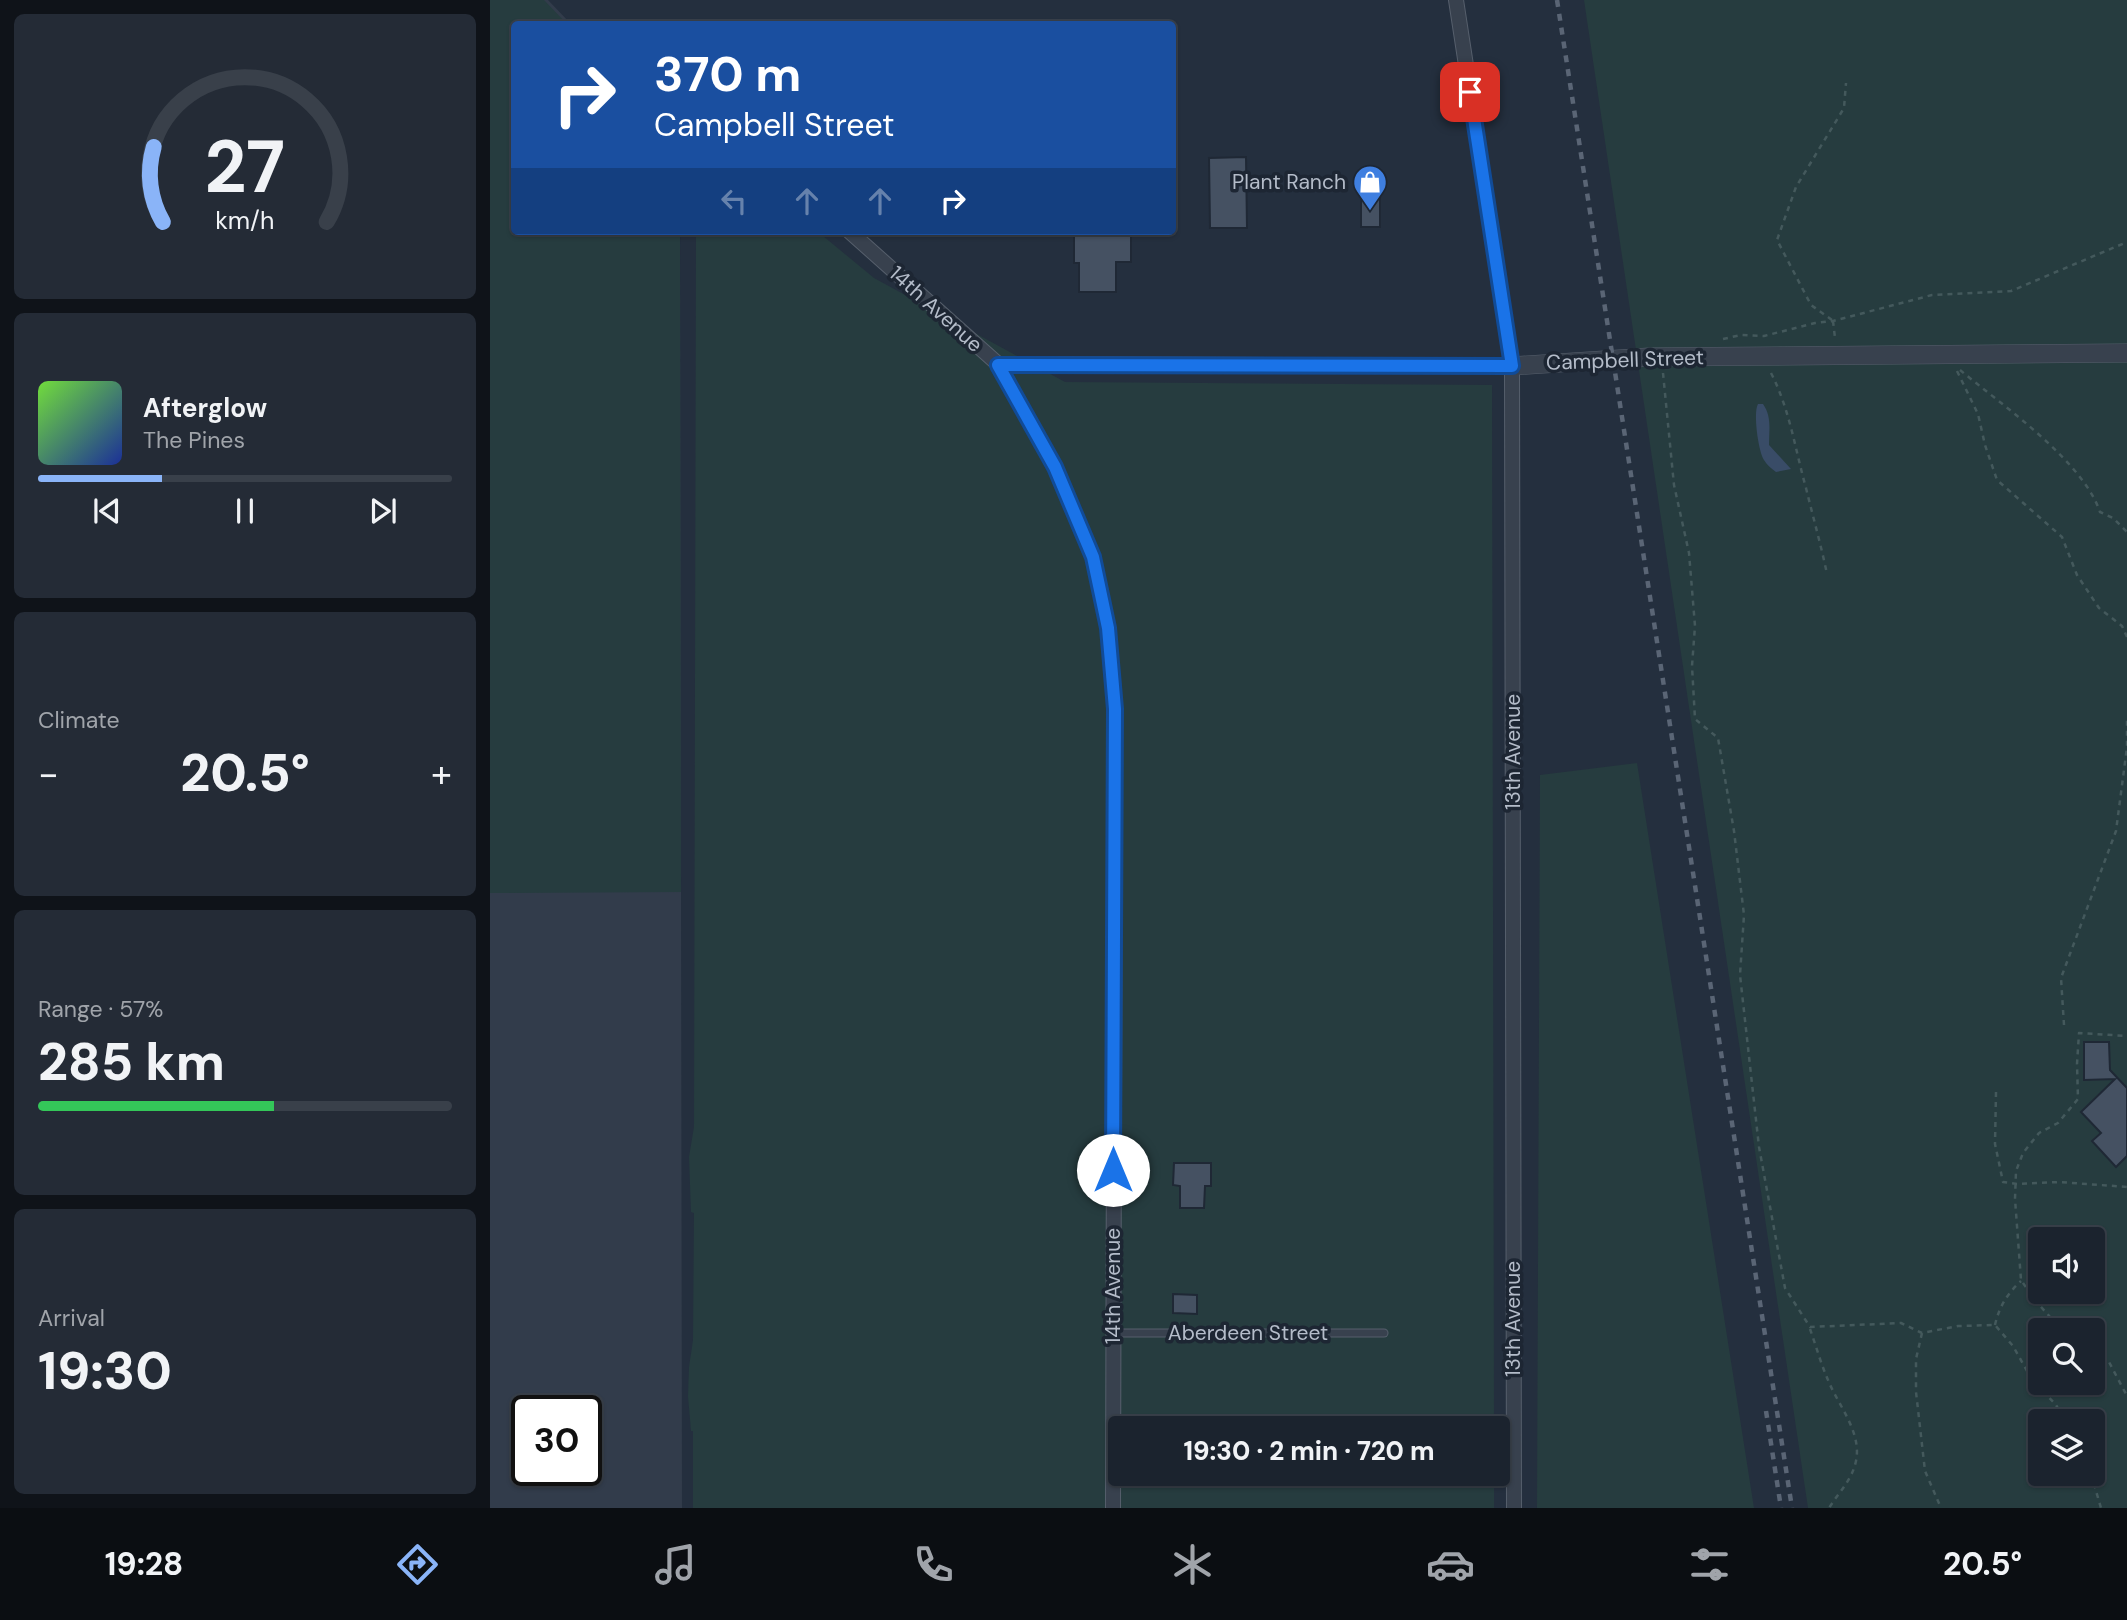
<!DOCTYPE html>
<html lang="en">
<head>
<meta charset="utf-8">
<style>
	body { margin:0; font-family:"DM Sans",sans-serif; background:#242b36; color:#f1f3f6; height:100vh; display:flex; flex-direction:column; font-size:26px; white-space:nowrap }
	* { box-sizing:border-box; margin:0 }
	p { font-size:23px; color:#a0a4aa }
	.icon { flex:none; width:38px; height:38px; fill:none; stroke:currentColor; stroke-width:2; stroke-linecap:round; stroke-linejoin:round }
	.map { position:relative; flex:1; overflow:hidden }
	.sheet { display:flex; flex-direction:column; gap:14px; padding:14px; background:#0f1319; width:490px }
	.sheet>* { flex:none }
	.banner { position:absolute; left:21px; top:21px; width:665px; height:214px; border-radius:7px; box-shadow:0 2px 5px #0004,0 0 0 2px #39404a; background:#1a4fa0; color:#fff; overflow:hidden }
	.tools { position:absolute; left:1538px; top:1227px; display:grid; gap:14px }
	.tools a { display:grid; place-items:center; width:77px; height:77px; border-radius:7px; background:#1b232e; box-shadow:0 2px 5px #0004,0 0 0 2px #39404a; font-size:35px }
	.speed { position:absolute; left:21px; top:1395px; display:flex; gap:14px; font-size:35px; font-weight:700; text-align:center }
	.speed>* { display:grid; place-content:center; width:91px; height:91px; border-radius:50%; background:#1b232e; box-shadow:0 2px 5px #0004,0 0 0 2px #39404a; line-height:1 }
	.speed .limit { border:4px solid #111; border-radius:10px; background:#fff; color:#111 }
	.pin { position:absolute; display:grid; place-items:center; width:60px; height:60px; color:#fff; margin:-30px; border-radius:14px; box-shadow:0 4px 10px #0006 }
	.me { position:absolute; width:77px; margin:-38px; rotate:0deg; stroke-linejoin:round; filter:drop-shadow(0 0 5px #0008) }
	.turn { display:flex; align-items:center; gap:24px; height:147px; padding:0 28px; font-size:32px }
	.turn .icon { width:91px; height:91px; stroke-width:2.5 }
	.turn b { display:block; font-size:49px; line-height:60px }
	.lanes { display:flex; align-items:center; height:66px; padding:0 28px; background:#0003; justify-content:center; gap:35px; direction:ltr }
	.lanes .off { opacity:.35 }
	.big { font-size:52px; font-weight:800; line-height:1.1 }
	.sheet .widget { flex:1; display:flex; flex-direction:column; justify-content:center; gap:10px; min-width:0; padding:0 24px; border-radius:10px; background:#242b36 }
	.sheet .dial { align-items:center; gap:0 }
	.dial svg { height:182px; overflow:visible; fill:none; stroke:#39404a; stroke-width:7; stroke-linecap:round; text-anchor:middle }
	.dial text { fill:#f1f3f6; stroke:none }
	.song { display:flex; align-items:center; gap:21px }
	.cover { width:84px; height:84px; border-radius:10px; background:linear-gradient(135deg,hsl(100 70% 55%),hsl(230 70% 35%)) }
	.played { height:7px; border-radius:4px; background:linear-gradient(90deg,#8ab4f8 30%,#39404a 30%) }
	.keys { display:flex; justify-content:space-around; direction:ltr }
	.heat { display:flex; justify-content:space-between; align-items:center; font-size:38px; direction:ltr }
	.charge { height:10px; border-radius:5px; background:linear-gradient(90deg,#34c759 57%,#39404a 0) }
	.trip { position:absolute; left:618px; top:1416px; width:402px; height:70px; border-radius:7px; background:#1b232e; box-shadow:0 2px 5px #0004,0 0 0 2px #39404a; font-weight:800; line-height:70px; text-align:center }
	.tab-bar { display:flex; height:112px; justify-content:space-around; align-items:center; background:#0b0e12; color:#a0a4aa }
	.tab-bar .icon { width:49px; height:49px }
	.tab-bar .active { color:#8ab4f8 }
	.tab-bar b { font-size:32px; color:#f1f3f6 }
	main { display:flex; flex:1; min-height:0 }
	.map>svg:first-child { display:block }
	.airport { fill:#323c4b; fill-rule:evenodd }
	.green { fill:#263c3f; fill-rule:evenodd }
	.water { fill:#394c67 }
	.building { fill:#455162; stroke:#1f2835; stroke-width:2 }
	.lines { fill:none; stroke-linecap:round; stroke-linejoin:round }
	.service-casing { stroke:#565f6c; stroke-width:9 }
	.minor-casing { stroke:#565f6c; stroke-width:16 }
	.tertiary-casing { stroke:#565f6c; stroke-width:19 }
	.path { stroke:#44595c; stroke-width:2.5; stroke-dasharray:5 5; stroke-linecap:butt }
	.service { stroke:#38414e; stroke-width:7 }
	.minor { stroke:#38414e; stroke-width:14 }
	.tertiary { stroke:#38414e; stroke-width:18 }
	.rail { stroke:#5a6575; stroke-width:4.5; stroke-dasharray:7 7; stroke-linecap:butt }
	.route-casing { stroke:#114b97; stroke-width:18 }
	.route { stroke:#1a73e8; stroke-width:12 }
	.labels { text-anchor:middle; stroke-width:7; stroke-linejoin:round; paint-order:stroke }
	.poi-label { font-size:21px; fill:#b4bcc9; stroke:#1d2633; text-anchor:end }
	.street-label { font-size:21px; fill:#b4bcc9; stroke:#1d2633 }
</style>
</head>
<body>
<main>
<section class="sheet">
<div class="widget dial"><svg viewBox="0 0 100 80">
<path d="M14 69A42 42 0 1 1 86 69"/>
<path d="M14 69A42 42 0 0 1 10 36" stroke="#8ab4f8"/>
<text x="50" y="56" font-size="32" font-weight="700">27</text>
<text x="50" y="72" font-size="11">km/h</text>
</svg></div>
<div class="widget">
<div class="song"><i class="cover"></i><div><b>Afterglow</b><p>The Pines</p></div></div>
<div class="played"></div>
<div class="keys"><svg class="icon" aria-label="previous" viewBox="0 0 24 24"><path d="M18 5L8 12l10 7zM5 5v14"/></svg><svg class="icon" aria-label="pause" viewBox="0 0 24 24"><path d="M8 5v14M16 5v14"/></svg><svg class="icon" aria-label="next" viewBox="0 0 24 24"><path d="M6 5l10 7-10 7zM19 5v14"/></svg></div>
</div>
<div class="widget"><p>Climate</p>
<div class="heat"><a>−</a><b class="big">20.5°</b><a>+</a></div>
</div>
<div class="widget"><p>Range · 57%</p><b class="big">285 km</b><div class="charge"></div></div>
<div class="widget"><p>Arrival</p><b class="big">19:30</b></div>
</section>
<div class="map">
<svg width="1637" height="1508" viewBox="0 0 1637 1508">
	<rect width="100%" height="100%" fill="#242f3e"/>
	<path class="airport" d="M0 0H58L81 24H24V231H190L192 1508H0ZM37 1410H96V1470H37Z"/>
	<path class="green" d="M0 0H54L77 24H24V231H190L191 892 0 893Z
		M1094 0H1637V1508H1318ZM1550 1239H1603V1292H1550ZM1550 1330H1603V1382H1550ZM1550 1421H1603V1474H1550Z
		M206 231H327L384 278 575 382 1002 385 1004 1428H630V1474H1004V1508H203V1431H201L198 1396 199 1367 203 1340 204 1213 201 1212 199 1157 204 1127Z
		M1147 763 1264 1508H1047L1050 775Z"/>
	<path class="water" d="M1268 404H1273C1282 417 1279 430 1279 445L1301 469 1286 472C1281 468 1277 465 1274 460 1268 450 1263 412 1268 404Z"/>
	<path class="building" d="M756 157 757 228H720L719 158Z
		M871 197H890V227H871Z
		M584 231H641V262H626V292H589V263H584Z
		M1594 1042H1619L1620 1070 1637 1088V1156L1626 1167 1602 1141 1611 1133 1591 1112 1625 1079 1594 1080Z
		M684 1163H721V1186H715L714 1208H690V1186L683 1185Z
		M683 1294 707 1295V1314L683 1313Z"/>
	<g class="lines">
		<g class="service-casing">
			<path id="service" d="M623 1333H894"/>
		</g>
		<g class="minor-casing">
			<path id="minor" d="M966 0 1022 366 1024 1508
				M359 231 508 364 565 467 603 557 618 628 625 709 623 1508
				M508 364 1022 366"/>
		</g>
		<g class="tertiary-casing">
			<path id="tertiary" d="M1022 366 1160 357 1637 353"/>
		</g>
		<path class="path" d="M1342 320 1321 305 1287 240 1306 187 1354 108 1356 83
			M1343 321 1345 338
			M1233 339 1251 335 1274 336 1325 323 1343 321 1442 295 1521 291 1637 242
			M1470 370C1512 405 1593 461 1610 512L1623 518 1637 532
			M1467 371 1488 414 1495 445 1507 480 1572 537 1587 575 1609 608 1632 626 1637 637
			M1173 373 1184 485 1199 553 1205 626 1202 666 1205 719 1228 738 1244 831 1254 915 1250 975 1269 1147 1295 1288 1320 1327 1411 1323 1432 1333 1468 1326 1505 1325 1523 1346 1541 1378 1566 1405 1575 1421
			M1281 373C1300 410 1305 449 1316 488 1323 517 1331 545 1337 574
			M1574 1025 1571 978 1626 831 1637 747V720
			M1506 1092 1505 1144 1513 1182 1527 1184 1570 1182 1637 1187
			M1505 1325C1509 1307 1517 1294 1531 1281
			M1320 1329C1326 1346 1331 1364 1338 1380 1348 1405 1372 1432 1366 1461 1362 1480 1349 1492 1339 1508
			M1577 1330 1561 1318 1544 1299 1531 1280 1525 1199 1526 1171 1533 1153 1549 1133 1568 1123 1588 1099 1587 1064 1589 1033 1637 1036
			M1432 1333 1426 1359V1392L1435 1471 1451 1508
			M1603 1351 1619 1362 1637 1396
			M1601 1474 1611 1508"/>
		<use href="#service" class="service"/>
		<use href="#minor" class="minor"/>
		<use href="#tertiary" class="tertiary"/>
		<path class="rail" d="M1067 0 1302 1508
			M1276 1411 1291 1508"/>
	</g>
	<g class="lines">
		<g class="route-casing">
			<path id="route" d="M623 1170 625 709 618 628 603 557 565 467 508 365 1022 366 980 92"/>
		</g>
		<use href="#route" class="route"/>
	</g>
	<defs>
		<g id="shop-pin" transform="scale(1.75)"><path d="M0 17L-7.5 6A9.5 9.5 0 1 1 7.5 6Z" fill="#3f7fe0" stroke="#1d2633"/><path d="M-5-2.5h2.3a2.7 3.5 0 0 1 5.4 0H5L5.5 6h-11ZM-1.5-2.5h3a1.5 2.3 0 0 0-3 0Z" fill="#fff"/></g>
	</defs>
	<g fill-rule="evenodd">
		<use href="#shop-pin" x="880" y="182"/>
	</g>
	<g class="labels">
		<g class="poi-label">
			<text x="856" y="189">Plant Ranch</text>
		</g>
		<g class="street-label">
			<text transform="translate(446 309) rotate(42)" y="7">14th Avenue</text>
			<text transform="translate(1135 360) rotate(-2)" y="7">Campbell Street</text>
			<text transform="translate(1023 752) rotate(-90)" y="7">13th Avenue</text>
			<text transform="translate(623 1286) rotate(-90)" y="7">14th Avenue</text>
			<text transform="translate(1023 1319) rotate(-90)" y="7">13th Avenue</text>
			<text x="758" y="1340">Aberdeen Street</text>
		</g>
	</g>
</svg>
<div class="tools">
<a><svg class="icon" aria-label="sound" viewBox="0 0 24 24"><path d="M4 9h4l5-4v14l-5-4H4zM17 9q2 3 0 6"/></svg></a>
<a><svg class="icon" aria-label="search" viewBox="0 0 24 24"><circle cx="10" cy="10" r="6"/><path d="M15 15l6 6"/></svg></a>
<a><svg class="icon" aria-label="layers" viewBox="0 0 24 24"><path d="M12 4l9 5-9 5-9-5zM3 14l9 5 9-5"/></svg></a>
</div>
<div class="speed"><div class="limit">30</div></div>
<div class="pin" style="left:980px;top:92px;background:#d93025"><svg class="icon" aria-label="arrive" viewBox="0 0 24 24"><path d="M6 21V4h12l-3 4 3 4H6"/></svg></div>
<svg class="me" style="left:623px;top:1170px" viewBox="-20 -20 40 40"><circle r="19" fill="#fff"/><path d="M0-13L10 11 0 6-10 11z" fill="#1a73e8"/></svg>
<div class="trip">19:30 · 2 min · 720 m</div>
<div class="banner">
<div class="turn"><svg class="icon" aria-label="right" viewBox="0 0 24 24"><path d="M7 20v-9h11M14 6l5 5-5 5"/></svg><div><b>370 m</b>Campbell Street</div></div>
<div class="lanes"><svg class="icon off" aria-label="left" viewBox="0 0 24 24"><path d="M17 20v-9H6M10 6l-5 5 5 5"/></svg><svg class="icon off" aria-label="ahead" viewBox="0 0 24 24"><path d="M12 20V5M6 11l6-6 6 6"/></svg><svg class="icon off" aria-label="ahead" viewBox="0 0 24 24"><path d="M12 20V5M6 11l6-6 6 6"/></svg><svg class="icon" aria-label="right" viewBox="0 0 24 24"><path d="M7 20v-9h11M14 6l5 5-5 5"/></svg></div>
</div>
</div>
</main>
<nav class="tab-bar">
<b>19:28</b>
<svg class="icon active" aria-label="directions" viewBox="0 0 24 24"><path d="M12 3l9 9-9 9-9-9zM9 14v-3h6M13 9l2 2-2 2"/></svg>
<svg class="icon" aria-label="music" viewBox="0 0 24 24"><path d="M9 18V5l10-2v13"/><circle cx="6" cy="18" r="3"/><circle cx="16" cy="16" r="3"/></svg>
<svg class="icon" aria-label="phone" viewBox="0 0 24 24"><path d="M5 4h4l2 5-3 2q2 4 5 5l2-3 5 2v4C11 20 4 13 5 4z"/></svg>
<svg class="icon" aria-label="climate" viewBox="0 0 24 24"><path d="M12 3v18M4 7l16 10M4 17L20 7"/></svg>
<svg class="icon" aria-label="car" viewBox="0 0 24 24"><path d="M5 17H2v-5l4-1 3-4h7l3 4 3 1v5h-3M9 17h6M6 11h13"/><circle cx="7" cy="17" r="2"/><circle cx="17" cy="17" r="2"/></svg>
<svg class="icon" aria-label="filters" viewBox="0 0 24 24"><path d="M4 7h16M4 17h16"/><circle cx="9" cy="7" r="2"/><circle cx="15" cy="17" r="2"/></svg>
<b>20.5°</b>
</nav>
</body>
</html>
